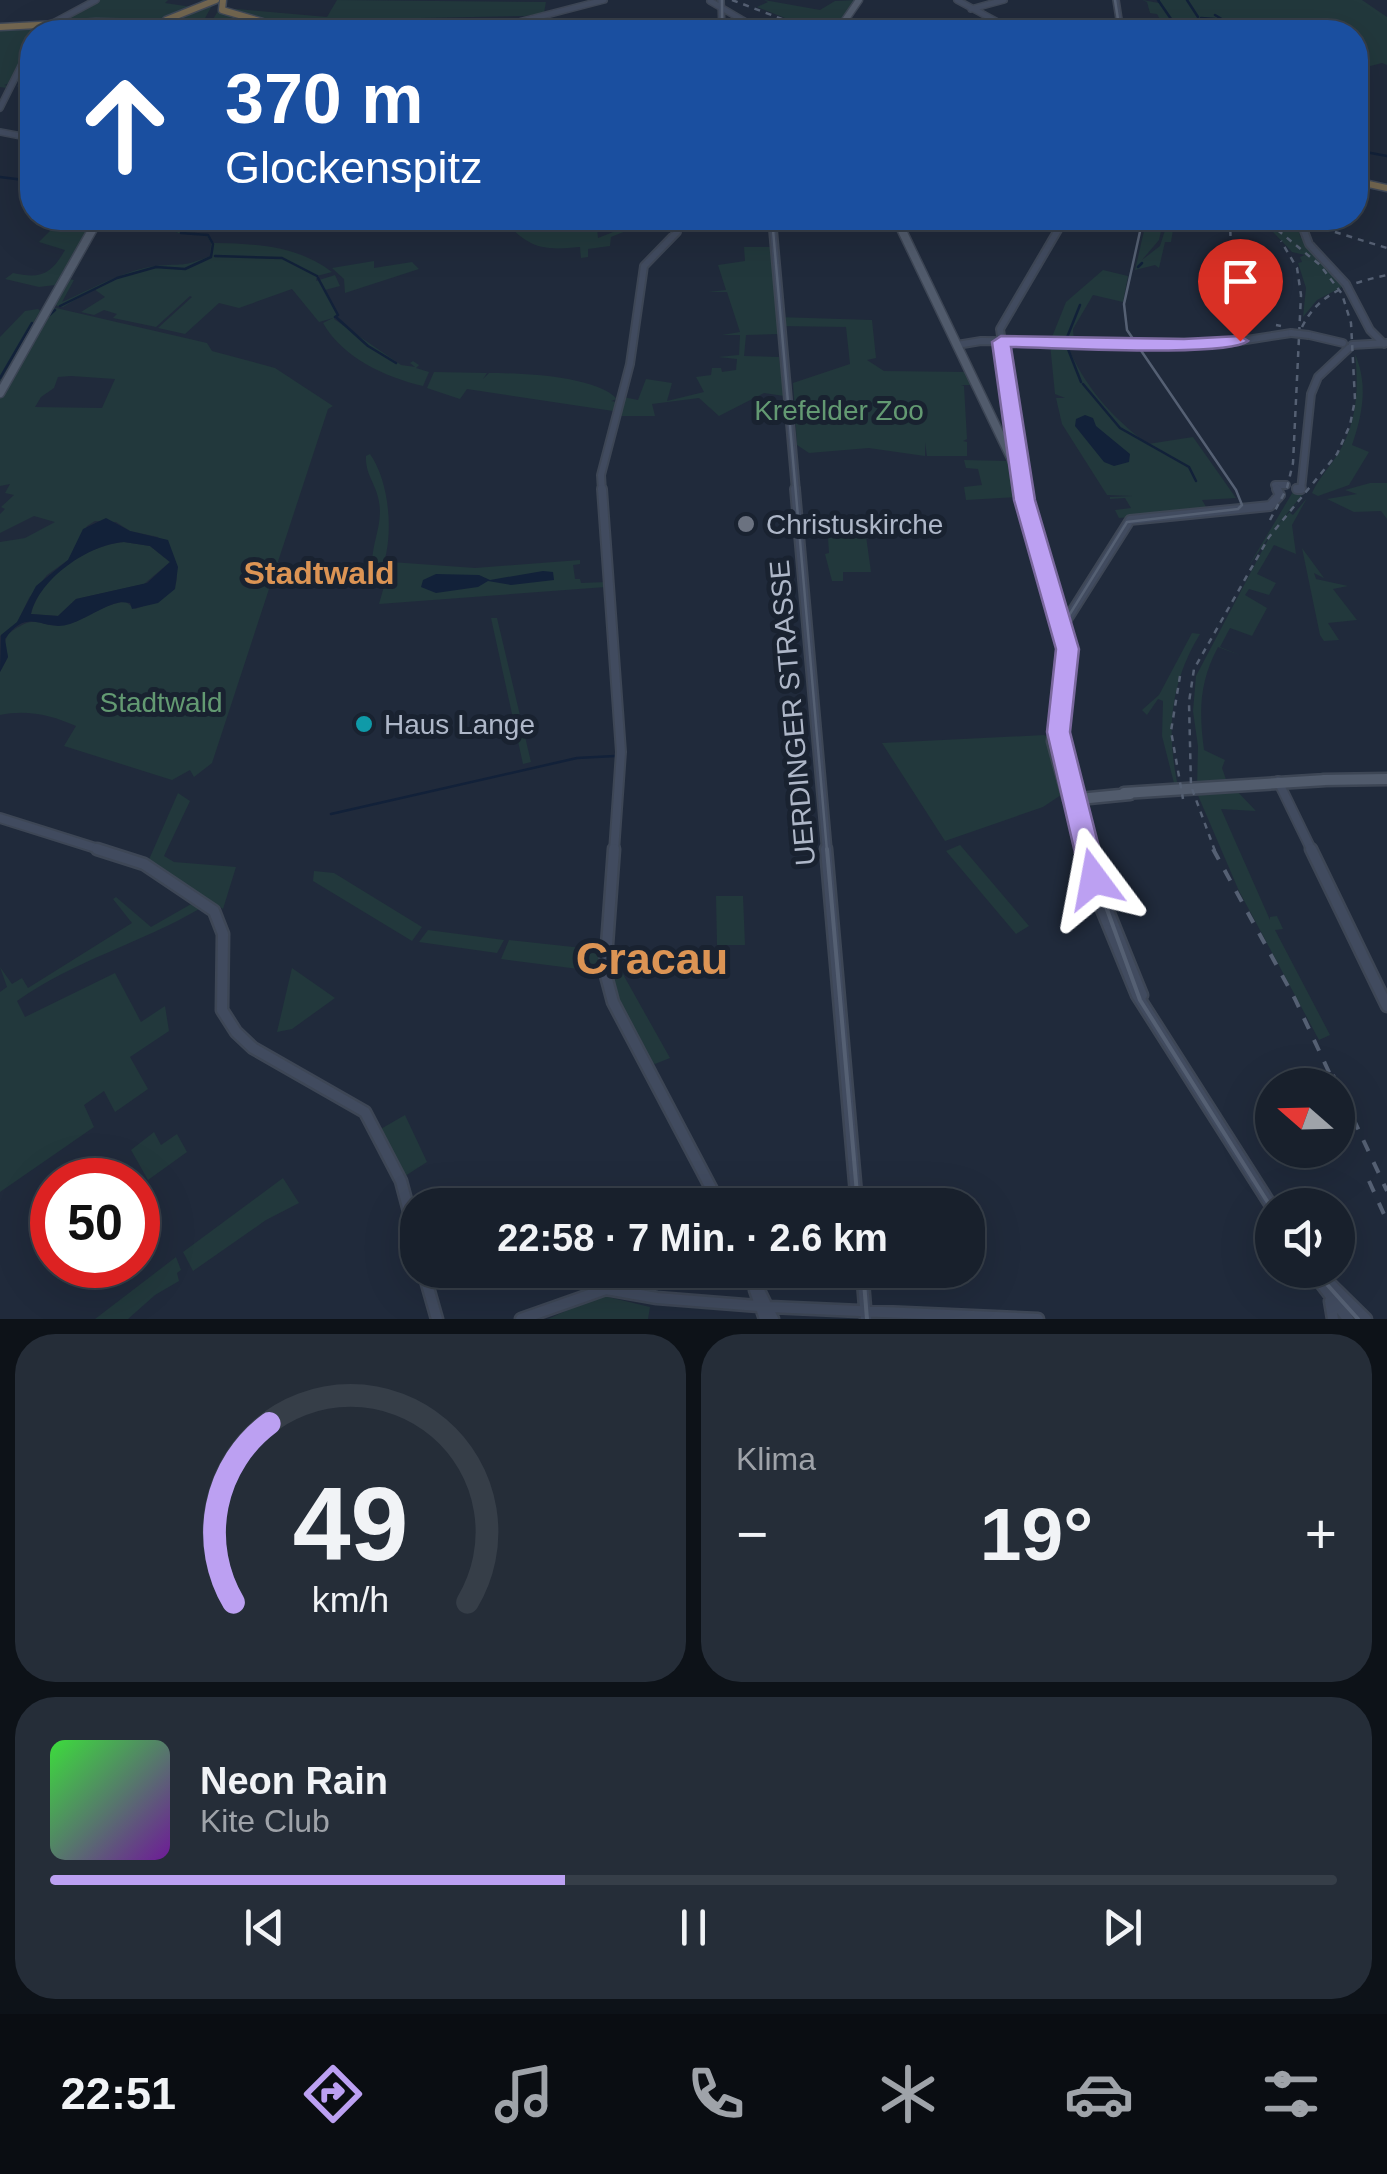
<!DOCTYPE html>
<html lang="de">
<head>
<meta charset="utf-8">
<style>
	body { margin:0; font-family:Arial,sans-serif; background:#252d38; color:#f1f3f6; height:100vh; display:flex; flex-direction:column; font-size:38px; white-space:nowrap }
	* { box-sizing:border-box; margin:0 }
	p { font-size:32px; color:#9fa3a9 }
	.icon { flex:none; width:55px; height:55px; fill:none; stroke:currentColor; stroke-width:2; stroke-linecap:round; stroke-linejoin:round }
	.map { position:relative; height:1319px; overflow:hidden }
	.details { display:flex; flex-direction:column; gap:15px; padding:15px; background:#0d1218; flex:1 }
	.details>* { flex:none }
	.top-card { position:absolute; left:20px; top:20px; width:1348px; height:210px; border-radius:40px; box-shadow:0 10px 40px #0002,0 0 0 2px #363e48; background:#1a4fa0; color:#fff; overflow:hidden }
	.needle { width:65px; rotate:290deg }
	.fabs { position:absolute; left:1255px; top:1068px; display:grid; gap:20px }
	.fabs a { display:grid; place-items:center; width:100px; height:100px; border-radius:50%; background:#18202c; box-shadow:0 10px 40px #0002,0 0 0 2px #363e48; font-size:50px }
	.speed { position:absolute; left:30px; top:1158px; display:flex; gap:20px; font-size:50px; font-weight:700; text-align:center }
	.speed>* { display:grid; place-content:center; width:130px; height:130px; border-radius:50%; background:#18202c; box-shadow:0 10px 40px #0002,0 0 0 2px #363e48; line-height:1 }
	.speed .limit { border:15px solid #d22; background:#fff; color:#111 }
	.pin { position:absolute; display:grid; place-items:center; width:85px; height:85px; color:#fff; margin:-102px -42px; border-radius:50% 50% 50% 0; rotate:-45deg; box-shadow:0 0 10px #0007 }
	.pin .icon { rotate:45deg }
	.me { position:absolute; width:110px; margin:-55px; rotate:347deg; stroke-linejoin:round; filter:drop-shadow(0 0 8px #0008) }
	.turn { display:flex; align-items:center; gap:35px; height:210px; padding:0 40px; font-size:45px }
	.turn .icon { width:130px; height:130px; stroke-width:2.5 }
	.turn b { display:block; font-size:70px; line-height:85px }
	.big { font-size:75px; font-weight:800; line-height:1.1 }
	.details .tile { flex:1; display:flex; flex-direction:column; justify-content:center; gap:15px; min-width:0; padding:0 35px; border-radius:40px; background:#252d38 }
	.details .dial { align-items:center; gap:0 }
	.dial svg { height:260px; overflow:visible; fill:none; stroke:#363e48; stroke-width:7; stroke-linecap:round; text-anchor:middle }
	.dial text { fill:#f1f3f6; stroke:none }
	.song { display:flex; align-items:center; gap:30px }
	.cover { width:120px; height:120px; border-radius:15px; background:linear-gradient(135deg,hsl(120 70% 55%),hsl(280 70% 35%)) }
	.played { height:10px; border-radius:5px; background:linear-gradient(90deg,#bca0f2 40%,#363e48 40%) }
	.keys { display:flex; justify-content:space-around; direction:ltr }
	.heat { display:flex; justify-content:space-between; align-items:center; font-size:55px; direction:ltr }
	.details .tiles { flex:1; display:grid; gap:15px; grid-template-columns:1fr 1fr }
	.tile:last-child { grid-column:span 2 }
	.trip { position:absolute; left:400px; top:1188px; width:585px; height:100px; border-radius:40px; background:#18202c; box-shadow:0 10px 40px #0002,0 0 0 2px #363e48; font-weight:800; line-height:100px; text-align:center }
	.dock { display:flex; height:160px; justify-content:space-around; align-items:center; background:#0a0d12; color:#9fa3a9 }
	.dock .icon { width:70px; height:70px }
	.dock .on { color:#bca0f2 }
	.dock b { font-size:45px; color:#f1f3f6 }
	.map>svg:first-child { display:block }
	.green { fill:#22383c; fill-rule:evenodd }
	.water { fill:#122139; fill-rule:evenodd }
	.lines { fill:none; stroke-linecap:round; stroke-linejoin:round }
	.stream { stroke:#122139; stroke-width:2.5 }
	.secondary-far3-casing { stroke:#3d4655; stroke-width:8 }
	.secondary-far2-casing { stroke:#3d4655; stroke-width:10 }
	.secondary-far1-casing { stroke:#3d4655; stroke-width:12 }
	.secondary-casing { stroke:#3d4655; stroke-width:15 }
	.primary-far2-casing { stroke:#3d4655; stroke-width:9 }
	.primary-far1-casing { stroke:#3d4655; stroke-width:11 }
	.primary-casing { stroke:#3d4655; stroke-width:15 }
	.highway-casing { stroke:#3e4756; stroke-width:9 }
	.secondary-far3 { stroke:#414b5f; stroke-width:5 }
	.secondary-far2 { stroke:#414b5f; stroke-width:6 }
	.secondary-far1 { stroke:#414b5f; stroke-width:8 }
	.secondary { stroke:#414b5f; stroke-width:10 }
	.primary-far2 { stroke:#515b6c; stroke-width:6 }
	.primary-far1 { stroke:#515b6c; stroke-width:8 }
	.primary { stroke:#515b6c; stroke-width:10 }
	.highway { stroke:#726650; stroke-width:6 }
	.tram-far1 { stroke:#556073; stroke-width:2.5 }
	.tram { stroke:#556073; stroke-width:4 }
	.rail-far1 { stroke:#556073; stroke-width:2.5; stroke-dasharray:6 6; stroke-linecap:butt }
	.rail { stroke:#556073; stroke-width:4; stroke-dasharray:12 12; stroke-linecap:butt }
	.secondary-bridge-far1-casing { stroke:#3d4655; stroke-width:8; stroke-linecap:butt }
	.secondary-bridge-casing { stroke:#3d4655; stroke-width:10; stroke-linecap:butt }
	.highway-bridge-casing { stroke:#3e4756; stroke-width:9; stroke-linecap:butt }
	.secondary-bridge-far1 { stroke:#414b5f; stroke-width:5 }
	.secondary-bridge { stroke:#414b5f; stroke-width:6 }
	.highway-bridge { stroke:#726650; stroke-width:6 }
	.route { fill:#bca0f2; stroke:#7a689d; stroke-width:2.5 }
	.worship-dot { fill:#6b7280; stroke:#192230; stroke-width:4 }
	.culture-dot { fill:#0f9aa8; stroke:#192230; stroke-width:4 }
	.labels { text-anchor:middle; stroke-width:10; stroke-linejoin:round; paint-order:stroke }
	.park-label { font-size:28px; fill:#639a72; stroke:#192230 }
	.poi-label { font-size:28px; fill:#aeb7c8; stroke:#192230; text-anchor:start }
	.street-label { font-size:28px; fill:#aeb7c8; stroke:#192230 }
	.quarter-label { font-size:32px; font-weight:bold; fill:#dc9454; stroke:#192230 }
	.near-district-label { font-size:45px; font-weight:bold; fill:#dc9454; stroke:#192230 }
</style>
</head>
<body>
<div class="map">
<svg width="1387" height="1319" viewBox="0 0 1387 1319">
	<rect width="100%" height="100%" fill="#202a3b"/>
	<path class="green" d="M97 0H168L165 3 192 7 202 0H215L203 22H49Z
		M224 0 225 8 327 17 337 0 546 2 544 13 525 16 319 20 310 32 268 28 267 23 264 28 248 23 244 17 247 25 211 23Z
		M764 0 820 10 835 1 857 0 834 32H821L757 7 768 2Z
		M1142 0 1159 3 1160 0H1362L1387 17V65L1382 63 1355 70V32H1167L1157 14 1150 13 1147 2Z
		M47 26 32 32 10 83 4 85 8 86 0 106 7 88 0 87V29Z
		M63 218H102L80 260 71 258 55 285 39 287 5 279 13 273C40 279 51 275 65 250L39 242Z
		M134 218 183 232 207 234 214 243C258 244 296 245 332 272L317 276 316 281 335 275 340 286 325 290 338 315 334 319 401 365 415 367 410 363 413 361 419 365 416 368 429 372 423 386C385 377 343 358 323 323L333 318 319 322 292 289 239 308 219 303 185 334 158 328 192 297 190 296 156 327 113 318 117 314 104 310 94 315 81 312 105 297 94 289 63 307 54 305 68 279 74 280 62 302C92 289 122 271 155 266 183 263 181 268 210 256L211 243 207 236 178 233Z
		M502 218H581L597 228 598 238 631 225 639 218H646L641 220 643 226 663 228 662 223 669 228 631 229 611 237 610 246 588 249V257L581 258 580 247C546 250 530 251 502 218Z
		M1147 218H1164L1159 240 1142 260 1160 246 1169 218H1175L1171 242H1165L1159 268 1155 265 1135 270Z
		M1260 218 1298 221 1300 236 1344 286 1317 300 1303 317 1306 288 1298 263 1302 262 1300 257 1305 255 1292 252Z
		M744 247H771L778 317 872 320 876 358 867 360 884 371 966 372 972 385H961L964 386 967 439 963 441 967 442V456H927L925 442V456L869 448 809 453 797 445 793 383 850 364 846 327 779 326V334L746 335 744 356 779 357 784 396 764 393 719 416 699 398 652 404 655 416H617L623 397 638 400 646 379 672 383 667 401 704 392 696 377 711 375 712 368H721L722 372 736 370 737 359 718 357 739 355 740 335H722L740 332 727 292H708L726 290 718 265 745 261Z
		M374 261V268L412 262 419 269 345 293 344 279 332 268Z
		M1103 270 1128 276 1123 302 1093 295 1073 329 1074 342H1050L1066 302Z
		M56 308 207 343 212 351 275 368 333 406 328 409 212 763 194 777 190 770 172 780 64 746 76 726C52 715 26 709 0 715V672L8 657 4 644 8 634C41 609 38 631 67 624 89 619 103 603 126 602L135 609C182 594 189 581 158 537L130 531 116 522 95 521 87 526 68 560 47 575 29 598 17 623 0 636V542L25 538 55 522 34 516 0 533V514L5 509 1 507 14 495 5 493 10 484 0 486V398L49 310ZM71 376 115 379 102 408 35 407 41 397 54 388 58 377Z
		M38 309 40 311 0 381V337L25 311Z
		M1050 344H1067C1083 385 1113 419 1148 444L1193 437 1236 498 1202 500 1208 510 1119 518 1115 510 1131 508 1125 498 1110 499V497L1132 496 1107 495 1062 424 1056 398H1065L1055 394Z
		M1355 354C1368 384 1363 413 1352 445L1369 452 1349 485 1318 496 1312 493C1318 479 1329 468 1338 454 1357 423 1359 389 1355 354Z
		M434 372 487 373 483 379 489 373C522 373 596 376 617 399L611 401 616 402 613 411 467 389 460 399 427 388Z
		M370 454C391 484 395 543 379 576L374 575C367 549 384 528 379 502 377 485 365 475 366 456Z
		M964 460 1008 461 1017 497 966 500 964 487 982 485 978 469 966 468Z
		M1370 483H1387V519L1381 511 1354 512 1327 499 1357 494 1345 490Z
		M1294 490 1303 494 1277 526 1304 496 1290 513 1293 515 1307 498 1292 525 1296 554 1274 545 1257 574 1276 583 1269 595 1249 589 1245 595 1267 608 1252 636 1230 628 1220 647 1242 656 1218 647C1199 683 1199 711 1204 750L1225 760 1222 768 1228 785 1197 788 1198 746 1193 711 1196 676 1271 534 1248 567Z
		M866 536 871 572H843V581H832L825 554 829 553 828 538Z
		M124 542 150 546 170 562 144 584 76 599 58 616 31 614C40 577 87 545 124 542Z
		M1302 548 1324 578 1314 573 1316 579 1348 586 1333 589 1357 620 1328 623 1339 640 1324 641 1320 635Z
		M580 560V564L573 565 575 579H580L581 583 606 582V587L379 604 391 562 475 568Z
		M491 618H497L531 762 523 764Z
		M1192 633 1200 634C1169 685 1166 734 1179 791H1176L1162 736 1163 701 1158 699 1147 715 1142 710 1159 695Z
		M1044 735 1048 737 1061 795 1043 807 945 841 882 743Z
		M1235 789 1256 811 1221 809 1270 920V917L1277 916 1283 929 1275 930 1330 1035 1319 1040 1239 891 1197 793Z
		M178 793 190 801 164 856 174 862 236 867 223 909 169 873 163 883 144 871Z
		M960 845 961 846 1029 926 1016 934 946 851Z
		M314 871 334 873 422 927 412 941 313 881Z
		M716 896H743L745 945H717Z
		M116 897 151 927 193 903 201 908C141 943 73 961 17 1001L25 1017 115 973 141 1022 165 1006 169 1031 130 1057 148 1089 115 1112 104 1091 84 1105 94 1127 0 1192V992L7 987 0 967 12 984 22 978 28 988 132 923 113 899Z
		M428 930 504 940 497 953 419 942Z
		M509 940 610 951 670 1058 655 1064 641 1058 602 972 501 959Z
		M292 968 335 998 292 1029 277 1032Z
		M405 1115 427 1162 402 1178 379 1130Z
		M154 1132 161 1145 177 1134 187 1152 148 1180 131 1150Z
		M283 1178 299 1203 266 1220 193 1271 183 1252Z
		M176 1257 181 1270 177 1273 179 1281 155 1295 128 1319H95Z
		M600 1295 650 1307 648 1319H548Z"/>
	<path class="water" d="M1085 415 1093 418 1096 426 1130 454 1129 462 1114 466 1104 462 1075 426 1076 419Z
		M106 518 130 531 168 540 178 567 175 589 158 603 132 609 130 603 121 602C102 606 88 618 70 624 43 633 29 605 5 639L8 657 0 672 1 635 17 622 36 586 68 560 83 529ZM124 542 150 546 170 562 147 583 76 599 58 616 31 614C39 579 89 544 124 542Z
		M543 571 553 572 554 580 511 585 488 581 478 587 436 593 421 587 423 580 436 574 479 575 490 580Z"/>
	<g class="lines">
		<path class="stream" d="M1158 0 1180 32
			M1187 0 1198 17
			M1215 15 1233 26
			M1201 18 1215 19
			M1355 150 1387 156
			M0 177 32 181
			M137 218 177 231
			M215 256 282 258 317 276
			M1138 267 1142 263
			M318 278 338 315 335 317
			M60 306 117 278 156 267 185 269 211 257 213 244 208 235 181 233
			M46 318 55 310
			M337 318 368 346 396 363
			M1066 340 1080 305
			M1066 344 1081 382
			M0 378 32 323
			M1083 384 1120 428 1189 467 1196 481
			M331 814 577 758 615 756"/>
		<g class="secondary-far3-casing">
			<path id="secondary-far3" d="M721 0 722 32
				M957 0 1016 32
				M1116 0 1121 32
				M710 1 763 32
				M971 9 1004 0
				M55 22 96 0
				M480 32 604 0
				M0 108 32 44
				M0 132 32 138"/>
		</g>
		<g class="secondary-far2-casing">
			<path id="secondary-far2" d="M772 218 796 491
				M879 218 899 222
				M1301 223 1309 244 1346 284
				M1348 288 1370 330 1384 344
				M1309 335 1343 343
				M957 345 981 341 1227 343 1291 333
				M1352 345 1387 343
				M1019 461 1000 329 1065 218
				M1296 488 1301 490 1311 394 1318 377 1349 348
				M602 491 601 475 630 364 644 266 677 232 662 218
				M1278 491 1275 485H1286"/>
		</g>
		<g class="secondary-far1-casing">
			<path id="secondary-far1" d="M602 489 621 752 614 851
				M795 489 827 851
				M1297 489H1301
				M1061 629 1130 520 1270 506 1280 495 1277 489
				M1278 781 1312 851
				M1069 800 1084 851
				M0 818 105 851"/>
		</g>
		<g class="secondary-casing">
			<path id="secondary" d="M97 849 144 864 214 911 223 934 222 1010 236 1032 253 1048 365 1112 401 1181 418 1245
				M614 849 605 972 613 1002 720 1205
				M826 849 857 1205
				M1083 849 1098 900 1137 995 1272 1207
				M1311 849 1387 1006
				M1106 906 1142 995
				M423 1270 437 1319
				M749 1270 773 1319
				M862 1270 866 1319
				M1316 1270 1366 1319
				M1314 1274 1348 1319
				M755 1290 765 1319
				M1330 1301 1333 1319
				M521 1319 606 1289 657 1298 770 1307 1038 1319"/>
		</g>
		<g class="primary-far2-casing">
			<path id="primary-far2" d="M837 32 859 0"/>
		</g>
		<g class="primary-far1-casing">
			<path id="primary-far1" d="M896 218 1016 468 1019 491
				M0 393 99 218"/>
		</g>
		<g class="primary-casing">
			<path id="primary" d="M1019 489 1063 645 1053 741 1069 800 1130 794
				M1058 727 1075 799
				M1323 780 1387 779
				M1124 793 1326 780"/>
		</g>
		<g class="highway-casing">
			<path id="highway" d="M223 0 222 10 263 22 266 28
				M166 20 216 0
				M213 24 296 32
				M0 27 96 22 198 24
				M1355 181 1387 188"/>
		</g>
		<use href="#secondary-far3" class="secondary-far3"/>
		<use href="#secondary-far2" class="secondary-far2"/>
		<use href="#secondary-far1" class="secondary-far1"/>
		<use href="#secondary" class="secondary"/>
		<use href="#primary-far2" class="primary-far2"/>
		<use href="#primary-far1" class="primary-far1"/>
		<use href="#primary" class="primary"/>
		<use href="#highway" class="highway"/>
		<path class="tram-far1" d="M722 0V32
			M1115 0 1120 32
			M19 86H32
			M772 218 827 851
			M1086 851 1056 747 1054 717 1064 666 1060 630 1127 522 1238 509 1242 505 1236 490 1127 330 1124 304 1143 218"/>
		<path class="tram" d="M827 849 858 1205
			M1085 849 1140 1000 1272 1209
			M863 1270 867 1319
			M1314 1270 1358 1319"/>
		<path class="rail-far1" d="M732 0 816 32
			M1230 218 1231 256
			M1289 218 1387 248
			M1258 254V260
			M1238 296V301
			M1276 325 1281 326
			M1302 327C1319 292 1351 283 1387 275
			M1270 520 1287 488 1293 463 1301 295 1297 268 1281 241
			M1180 676 1171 731 1183 799
			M1215 851 1191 786 1189 702 1194 669 1269 537 1337 454 1350 425 1355 400 1351 323 1342 294 1320 265 1263 218"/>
		<path class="rail" d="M1213 849 1295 999 1335 1085
			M1333 1075 1387 1191
			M1369 1181 1387 1221"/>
		<g class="secondary-bridge-far1-casing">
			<path id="secondary-bridge-far1" d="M48 27 55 22"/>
		</g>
		<g class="secondary-bridge-casing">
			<path id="secondary-bridge" d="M1346 284 1348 288
				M1291 333 1309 335"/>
		</g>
		<g class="highway-bridge-casing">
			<path id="highway-bridge" d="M199 23 213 24"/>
		</g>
		<use href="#secondary-bridge-far1" class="secondary-bridge-far1"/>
		<use href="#secondary-bridge" class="secondary-bridge"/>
		<use href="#highway-bridge" class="highway-bridge"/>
	</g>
	<path class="route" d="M1001 336 1184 339 1240 336 1248 341C1227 358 1049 347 1011 347L1035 500 1079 649 1070 732 1107 879 1103 888 1094 891 1084 888 1081 879 1047 732 1056 649 1014 500 992 342Z"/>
	<circle class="worship-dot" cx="746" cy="524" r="10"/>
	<circle class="culture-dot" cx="364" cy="724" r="10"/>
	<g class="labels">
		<g class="park-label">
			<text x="839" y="420">Krefelder Zoo</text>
			<text x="161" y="712">Stadtwald</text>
		</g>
		<g class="poi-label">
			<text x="766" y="534">Christuskirche</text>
			<text x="384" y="734">Haus Lange</text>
		</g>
		<g class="street-label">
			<text transform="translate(792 713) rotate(-95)" y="10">UERDINGER STRASSE</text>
		</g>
		<g class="quarter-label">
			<text x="319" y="584">Stadtwald</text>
		</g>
		<g class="near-district-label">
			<text x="652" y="974">Cracau</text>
		</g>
	</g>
</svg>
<div class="fabs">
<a><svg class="needle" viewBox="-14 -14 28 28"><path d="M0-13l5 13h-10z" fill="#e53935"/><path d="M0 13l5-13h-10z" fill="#9fa3a9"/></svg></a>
<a><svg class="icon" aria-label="sound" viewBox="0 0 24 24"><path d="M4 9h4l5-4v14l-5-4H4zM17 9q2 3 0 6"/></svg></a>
</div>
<div class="speed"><div class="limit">50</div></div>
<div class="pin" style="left:1240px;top:341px;background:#d93025"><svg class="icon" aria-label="arrive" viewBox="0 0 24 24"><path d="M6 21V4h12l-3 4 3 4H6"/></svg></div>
<svg class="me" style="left:1094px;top:879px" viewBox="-20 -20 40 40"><path d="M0-17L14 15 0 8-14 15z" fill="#bca0f2" stroke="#fff" stroke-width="4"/></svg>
<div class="trip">22:58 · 7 Min. · 2.6 km</div>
<div class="top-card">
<div class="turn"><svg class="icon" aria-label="ahead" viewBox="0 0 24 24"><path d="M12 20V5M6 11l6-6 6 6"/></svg><div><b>370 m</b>Glockenspitz</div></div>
</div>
</div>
<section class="details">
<div class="tiles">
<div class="tile dial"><svg viewBox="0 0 100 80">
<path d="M14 69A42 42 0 1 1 86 69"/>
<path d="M14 69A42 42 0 0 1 25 14" stroke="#bca0f2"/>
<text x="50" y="56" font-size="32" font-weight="700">49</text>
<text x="50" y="72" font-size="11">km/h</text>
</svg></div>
<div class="tile"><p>Klima</p>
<div class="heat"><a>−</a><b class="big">19°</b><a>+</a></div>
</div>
<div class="tile">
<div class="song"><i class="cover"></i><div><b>Neon Rain</b><p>Kite Club</p></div></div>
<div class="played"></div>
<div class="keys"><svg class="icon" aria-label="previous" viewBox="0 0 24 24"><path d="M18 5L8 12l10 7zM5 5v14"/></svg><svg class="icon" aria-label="pause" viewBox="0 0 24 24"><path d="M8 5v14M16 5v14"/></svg><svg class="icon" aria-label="next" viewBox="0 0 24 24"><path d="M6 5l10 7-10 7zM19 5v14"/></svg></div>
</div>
</div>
</section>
<nav class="dock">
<b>22:51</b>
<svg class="icon on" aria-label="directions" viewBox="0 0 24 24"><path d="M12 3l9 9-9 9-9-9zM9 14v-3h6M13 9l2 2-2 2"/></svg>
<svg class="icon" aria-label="music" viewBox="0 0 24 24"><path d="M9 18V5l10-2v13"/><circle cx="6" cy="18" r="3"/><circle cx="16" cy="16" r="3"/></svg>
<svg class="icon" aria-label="phone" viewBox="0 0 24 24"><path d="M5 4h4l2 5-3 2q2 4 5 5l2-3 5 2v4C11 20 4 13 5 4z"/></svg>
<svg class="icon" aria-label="climate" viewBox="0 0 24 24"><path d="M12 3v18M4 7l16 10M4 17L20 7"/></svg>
<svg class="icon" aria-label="car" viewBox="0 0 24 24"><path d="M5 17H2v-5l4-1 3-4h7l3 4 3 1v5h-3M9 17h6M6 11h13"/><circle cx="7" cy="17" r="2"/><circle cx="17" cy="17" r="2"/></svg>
<svg class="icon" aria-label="filters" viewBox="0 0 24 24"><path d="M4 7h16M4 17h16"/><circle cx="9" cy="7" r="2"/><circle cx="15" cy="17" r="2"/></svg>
</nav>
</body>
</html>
